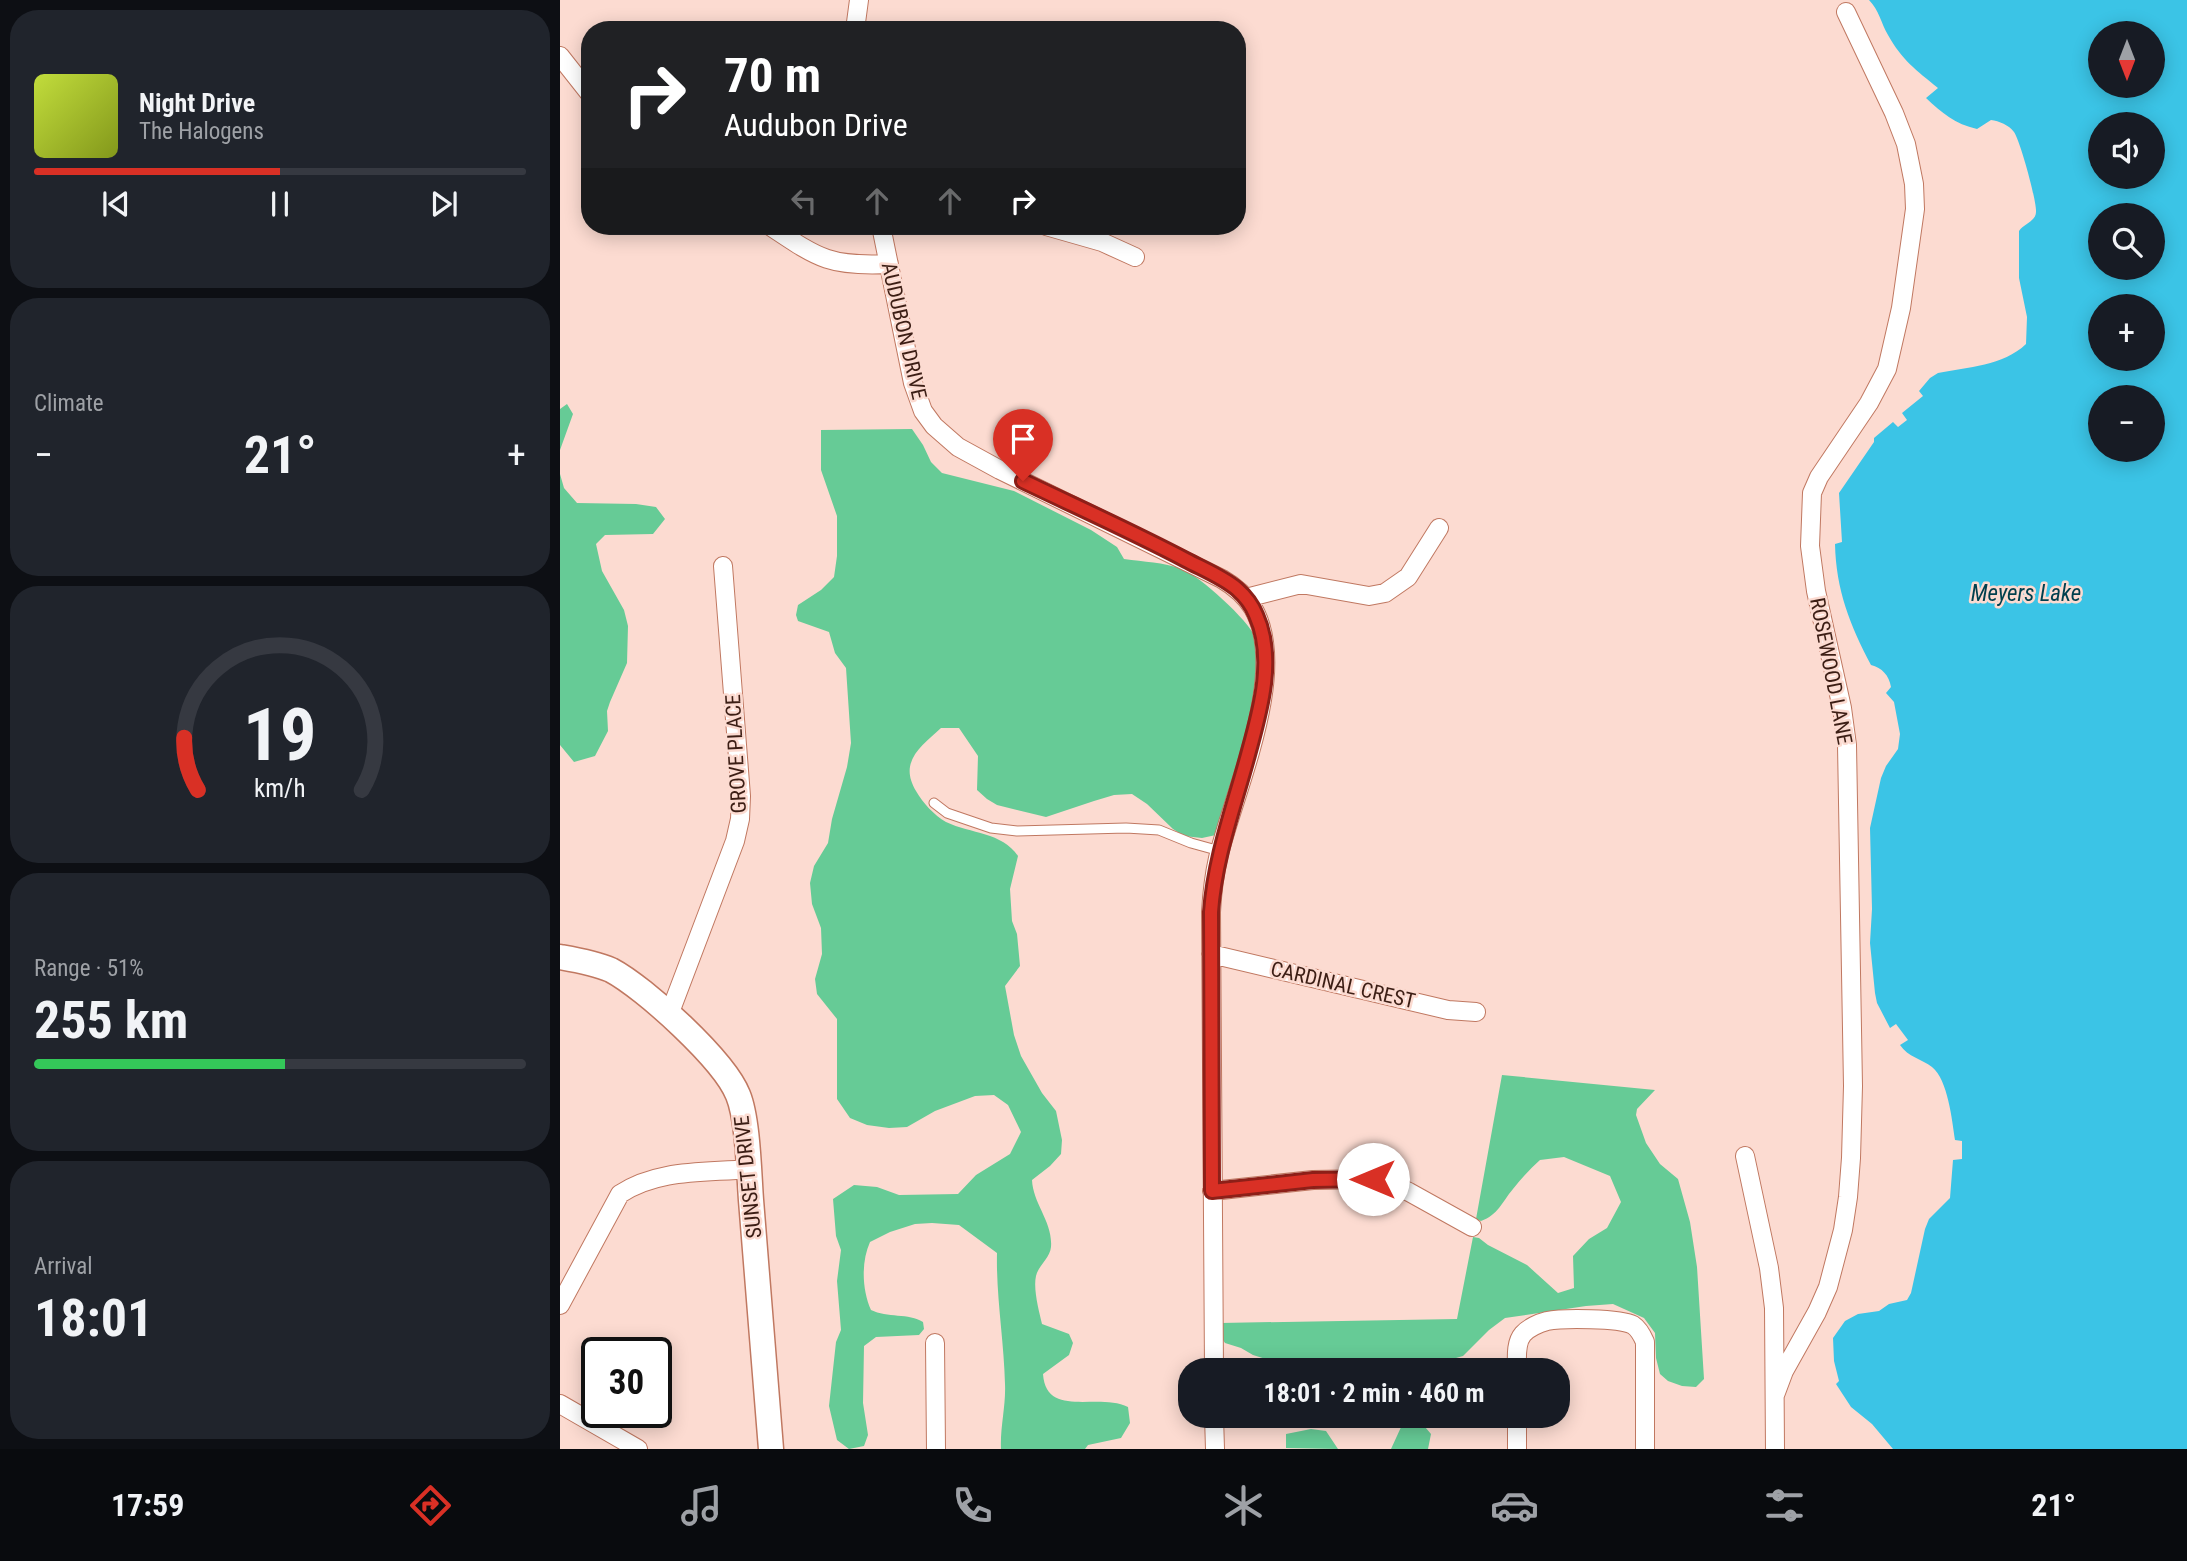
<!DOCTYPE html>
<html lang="en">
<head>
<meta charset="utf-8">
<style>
	body { margin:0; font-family:"Roboto Condensed",sans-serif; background:#20242c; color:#f1f3f6; height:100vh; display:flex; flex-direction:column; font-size:26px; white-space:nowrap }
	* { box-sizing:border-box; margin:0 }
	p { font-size:23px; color:#9ea1a6 }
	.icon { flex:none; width:38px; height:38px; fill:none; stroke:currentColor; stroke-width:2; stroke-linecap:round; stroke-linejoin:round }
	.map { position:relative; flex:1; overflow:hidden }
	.panel { display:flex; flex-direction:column; gap:10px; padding:10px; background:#0d0f14; width:560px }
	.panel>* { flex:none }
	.banner { position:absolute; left:21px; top:21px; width:665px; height:214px; border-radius:28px; box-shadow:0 4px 18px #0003; background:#202124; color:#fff; overflow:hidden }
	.needle { width:46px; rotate:180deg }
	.tools { position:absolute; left:1528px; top:21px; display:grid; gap:14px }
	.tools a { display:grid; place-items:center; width:77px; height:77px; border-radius:50%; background:#171b24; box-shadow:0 4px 18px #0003; font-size:35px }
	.speed { position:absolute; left:21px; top:1337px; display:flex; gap:14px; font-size:35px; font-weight:700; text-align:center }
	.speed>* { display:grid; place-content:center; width:91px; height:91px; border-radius:50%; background:#171b24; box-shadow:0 4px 18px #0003; line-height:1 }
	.speed .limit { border:4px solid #111; border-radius:10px; background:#fff; color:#111 }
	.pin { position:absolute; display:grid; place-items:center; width:60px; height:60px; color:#fff; margin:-72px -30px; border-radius:50% 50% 50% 0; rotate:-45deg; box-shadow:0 0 7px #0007 }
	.pin .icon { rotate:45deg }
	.me { position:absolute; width:77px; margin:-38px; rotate:270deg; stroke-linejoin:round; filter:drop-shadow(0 0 5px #0008) }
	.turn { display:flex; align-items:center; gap:24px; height:147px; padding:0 28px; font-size:32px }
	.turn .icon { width:91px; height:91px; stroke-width:2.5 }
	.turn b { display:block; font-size:49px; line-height:60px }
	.lanes { display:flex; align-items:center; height:66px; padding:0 28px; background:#0003; justify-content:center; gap:35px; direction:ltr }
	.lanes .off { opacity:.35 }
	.big { font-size:52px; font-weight:700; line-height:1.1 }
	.panel .tile { flex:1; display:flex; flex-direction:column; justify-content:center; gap:10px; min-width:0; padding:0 24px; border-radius:28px; background:#20242c }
	.panel .dial { align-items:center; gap:0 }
	.dial svg { height:182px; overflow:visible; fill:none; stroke:#363941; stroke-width:7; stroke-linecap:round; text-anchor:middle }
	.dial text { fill:#f1f3f6; stroke:none }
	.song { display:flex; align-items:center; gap:21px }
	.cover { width:84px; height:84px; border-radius:10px; background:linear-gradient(135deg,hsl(70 70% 55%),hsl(70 70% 35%)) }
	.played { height:7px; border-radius:4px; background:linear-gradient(90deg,#d93025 50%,#363941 50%) }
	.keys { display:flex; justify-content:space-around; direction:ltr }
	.heat { display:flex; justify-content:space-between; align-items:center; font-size:38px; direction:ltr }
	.charge { height:10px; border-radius:5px; background:linear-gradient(90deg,#34c759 51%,#363941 0) }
	.trip { position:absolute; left:618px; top:1358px; width:392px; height:70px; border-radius:28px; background:#171b24; box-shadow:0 4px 18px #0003; font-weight:700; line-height:70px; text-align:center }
	.tab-bar { display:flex; height:112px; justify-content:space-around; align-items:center; background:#090b0e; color:#9ea1a6 }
	.tab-bar .icon { width:49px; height:49px }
	.tab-bar .selected { color:#d93025 }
	.tab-bar b { font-size:32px; color:#f1f3f6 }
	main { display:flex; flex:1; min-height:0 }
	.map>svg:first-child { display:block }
	.forest { fill:#66cb96 }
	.water { fill:#3bc4e6; fill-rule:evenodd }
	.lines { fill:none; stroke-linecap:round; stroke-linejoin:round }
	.lane-casing { stroke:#c07861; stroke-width:11 }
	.street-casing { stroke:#c07861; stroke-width:20 }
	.secondary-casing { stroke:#c07861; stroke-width:27 }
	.lane { stroke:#fff; stroke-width:9 }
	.street { stroke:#fff; stroke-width:18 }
	.secondary { stroke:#fff; stroke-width:24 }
	.route-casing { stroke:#8d1f18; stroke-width:18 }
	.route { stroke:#d93025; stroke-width:12 }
	.labels { text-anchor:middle; stroke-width:5; stroke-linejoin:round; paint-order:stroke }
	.street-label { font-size:21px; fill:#3c1e15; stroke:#fcdbd1 }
	.water-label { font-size:23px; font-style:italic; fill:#003f4d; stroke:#fcdbd1 }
</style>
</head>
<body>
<main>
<section class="panel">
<div class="tile">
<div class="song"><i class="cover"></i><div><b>Night Drive</b><p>The Halogens</p></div></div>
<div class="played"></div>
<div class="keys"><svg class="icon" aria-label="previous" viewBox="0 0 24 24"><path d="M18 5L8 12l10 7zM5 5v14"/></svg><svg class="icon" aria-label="pause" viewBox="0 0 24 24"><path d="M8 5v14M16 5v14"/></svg><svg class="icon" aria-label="next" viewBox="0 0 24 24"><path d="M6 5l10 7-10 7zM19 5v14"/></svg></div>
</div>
<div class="tile"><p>Climate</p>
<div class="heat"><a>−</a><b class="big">21°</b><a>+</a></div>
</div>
<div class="tile dial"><svg viewBox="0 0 100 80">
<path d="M14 69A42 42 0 1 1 86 69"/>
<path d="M14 69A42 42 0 0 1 8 46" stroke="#d93025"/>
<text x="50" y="56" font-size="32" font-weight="700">19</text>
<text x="50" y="72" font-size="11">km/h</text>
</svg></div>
<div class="tile"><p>Range · 51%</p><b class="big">255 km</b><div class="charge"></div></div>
<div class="tile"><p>Arrival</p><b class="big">18:01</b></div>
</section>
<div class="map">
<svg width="1627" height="1449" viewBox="0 0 1627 1449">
	<rect width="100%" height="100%" fill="#fcdbd1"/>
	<path class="forest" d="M7 404 13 414 0 450V409Z
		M352 429 363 445 371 462 382 473 454 491 531 530 557 547 564 559C584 562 603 562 622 569 640 576 688 620 696 638 709 669 668 799 656 835L642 838 624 836 613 829 587 804 572 794 554 795 534 801 486 817 437 805 427 799 417 790 418 756 399 728H381C362 746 338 761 356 791 363 803 374 815 386 822 411 834 442 832 458 856L450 889 452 921 457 934 460 966 445 986 454 1035 461 1056 482 1093 496 1111 502 1140 501 1154 490 1166 472 1180C473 1204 493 1222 491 1247 490 1258 478 1266 476 1276 473 1289 479 1311 482 1324L509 1334 513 1343 509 1355 483 1374C486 1419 538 1392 568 1407L570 1423 561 1438 528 1445 525 1449H441C440 1427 446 1406 445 1384 444 1340 436 1297 437 1253L399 1225 372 1223 355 1224 330 1232 310 1242C301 1262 302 1290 311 1310 327 1318 349 1313 363 1322L364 1329 359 1335 316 1337 304 1346 303 1403 308 1435 304 1446 289 1449 277 1440 269 1406 276 1342 281 1330 277 1281 281 1250 276 1236 273 1199 294 1185 317 1187 339 1195 398 1194 416 1175 450 1154 461 1132 448 1105 434 1095 415 1096 375 1111 347 1127 329 1128 307 1125 290 1118 277 1099V1019L257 994 255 979 262 954 261 928 252 904 250 883 254 866 268 843 272 819 287 767 291 743 286 668 275 653 269 632 238 621 236 615 238 605 261 590 274 577 277 556V516L261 470V430Z
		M0 474 4 488 17 503 76 504 96 507 105 519 93 534 45 535 36 544 42 571 64 610 68 626 67 663 50 702 47 711 48 731 35 756 14 762 0 745Z
		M942 1075 1095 1090 1077 1109 1076 1115 1086 1143 1100 1164 1118 1179 1130 1222 1137 1267 1144 1379 1136 1387 1122 1386 1108 1381 1100 1374 1096 1358 1095 1333 1084 1318 1053 1304 1026 1306 945 1318 929 1330 903 1356 854 1370H741L693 1355 681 1348 665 1343 661 1337 660 1323 897 1319 913 1237 919 1238 928 1245 967 1265 998 1293 1014 1288 1013 1256 1029 1239 1047 1228 1061 1202 1050 1176 1004 1157 980 1160C970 1169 961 1179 953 1189 942 1202 938 1215 921 1221L916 1219Z
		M860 1421 871 1434 868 1449H831L842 1425Z
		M751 1429 766 1431 778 1449 726 1448V1434Z"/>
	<path class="water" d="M1309 0H1627V1449H1333L1312 1424 1291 1407 1276 1384 1279 1381 1274 1361 1273 1338 1285 1321 1298 1314 1319 1311 1329 1304 1347 1300 1351 1293 1365 1229 1369 1219 1390 1198 1393 1160 1402 1159V1141L1395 1140C1392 1120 1388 1080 1372 1067 1362 1059 1348 1057 1340 1045L1348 1040 1336 1024 1330 1028 1317 1003 1315 993 1310 943 1312 909 1310 828 1321 778 1326 766 1338 749 1340 734 1334 702 1326 693 1331 687C1329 675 1322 668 1311 665 1290 625 1276 590 1275 544L1282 542 1279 493 1314 442V438L1333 422 1338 427 1347 420 1342 413 1363 396 1359 391 1370 378 1378 373C1408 367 1443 366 1466 344L1467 317 1459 278V231C1464 224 1476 221 1476 212 1477 202 1460 140 1454 132 1449 125 1439 121 1431 120L1417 129C1395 124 1382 113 1366 98L1378 88C1356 70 1342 60 1328 35 1321 23 1319 10 1309 0ZM1540 33H1592V86H1540ZM1540 124H1592V177H1540ZM1540 215H1592V268H1540ZM1540 306H1592V359H1540ZM1540 397H1592V450H1540Z"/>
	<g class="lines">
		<g class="lane-casing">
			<path id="lane" d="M374 803 387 813 431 828 457 831 566 828 599 830 631 843 660 851"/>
		</g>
		<g class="street-casing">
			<path id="street" d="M295 30 299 0
				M0 56 30 94
				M210 226C258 258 269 267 329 264
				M321 226 353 383 363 411 374 426 398 447 440 470 662 579C674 586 685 595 693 608 730 672 674 791 658 858 654 876 652 894 651 912L654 1370
				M486 226 542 242 575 257
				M686 598 741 584 809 596 825 593 848 577 879 528
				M651 954 888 1010 916 1012
				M109 1015 175 841 180 819 181 796 163 566
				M1185 1156 1209 1268 1214 1308 1215 1449
				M652 1191 753 1180 813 1179 825 1181 849 1192 912 1227
				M0 1305 60 1194C98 1169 144 1173 188 1169
				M375 1343 376 1449
				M957 1370C957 1359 955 1343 963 1334 968 1328 979 1323 987 1321 1002 1318 1060 1318 1073 1325 1079 1329 1082 1335 1085 1342V1449
				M1215 1395 1224 1371 1257 1312 1268 1287 1283 1230 1288 1197 1291 1158 1293 1086 1287 745 1282 708 1256 591 1250 546 1252 493 1259 477 1309 403 1327 369 1341 308 1355 209 1354 184 1346 144 1334 113 1286 12
				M0 1404 78 1449
				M654 1416 655 1449
				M957 1416V1449"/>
		</g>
		<g class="secondary-casing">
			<path id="secondary" d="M0 957C17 960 35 963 51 970 85 988 164 1060 178 1095 188 1119 189 1173 191 1200 198 1283 204 1366 211 1449"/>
		</g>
		<use href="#lane" class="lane"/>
		<use href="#street" class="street"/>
		<use href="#secondary" class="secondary"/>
	</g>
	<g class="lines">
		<g class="route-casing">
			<path id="route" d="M463 481C517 507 573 532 626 560 643 569 663 577 677 589 685 596 692 605 696 615 715 657 701 708 689 751 675 804 655 856 651 912L652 1191 753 1180 813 1179"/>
		</g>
		<use href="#route" class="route"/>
	</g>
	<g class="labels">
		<g class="street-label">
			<text transform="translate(344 331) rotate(77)" y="7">AUDUBON DRIVE</text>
			<text transform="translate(1271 671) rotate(79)" y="7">ROSEWOOD LANE</text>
			<text transform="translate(176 754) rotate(-93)" y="7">GROVE PLACE</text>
			<text transform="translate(783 985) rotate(13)" y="7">CARDINAL CREST</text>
			<text transform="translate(188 1177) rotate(-96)" y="7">SUNSET DRIVE</text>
		</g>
		<g class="water-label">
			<text x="1466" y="601">Meyers Lake</text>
		</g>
	</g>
</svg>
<div class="tools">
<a><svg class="needle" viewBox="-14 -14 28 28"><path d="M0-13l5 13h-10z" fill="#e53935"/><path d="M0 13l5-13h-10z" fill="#9ea1a6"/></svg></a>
<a><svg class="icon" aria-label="sound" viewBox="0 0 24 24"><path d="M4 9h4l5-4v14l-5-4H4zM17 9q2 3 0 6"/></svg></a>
<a><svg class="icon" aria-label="search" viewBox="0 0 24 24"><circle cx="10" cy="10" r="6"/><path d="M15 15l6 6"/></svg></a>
<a>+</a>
<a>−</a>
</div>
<div class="speed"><div class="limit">30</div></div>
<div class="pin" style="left:463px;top:481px;background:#d93025"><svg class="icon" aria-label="arrive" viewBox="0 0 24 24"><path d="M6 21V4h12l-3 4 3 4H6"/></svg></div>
<svg class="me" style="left:813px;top:1179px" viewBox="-20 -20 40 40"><circle r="19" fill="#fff"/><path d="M0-13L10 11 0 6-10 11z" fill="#d93025"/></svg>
<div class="trip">18:01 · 2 min · 460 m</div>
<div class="banner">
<div class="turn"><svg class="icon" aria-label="right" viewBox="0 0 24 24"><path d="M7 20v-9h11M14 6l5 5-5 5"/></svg><div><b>70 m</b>Audubon Drive</div></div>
<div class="lanes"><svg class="icon off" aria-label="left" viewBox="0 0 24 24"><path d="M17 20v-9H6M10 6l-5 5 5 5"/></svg><svg class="icon off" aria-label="ahead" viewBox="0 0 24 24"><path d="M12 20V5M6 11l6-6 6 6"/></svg><svg class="icon off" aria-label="ahead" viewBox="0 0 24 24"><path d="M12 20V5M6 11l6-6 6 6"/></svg><svg class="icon" aria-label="right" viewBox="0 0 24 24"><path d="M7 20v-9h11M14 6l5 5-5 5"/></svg></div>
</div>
</div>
</main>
<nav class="tab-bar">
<b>17:59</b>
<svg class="icon selected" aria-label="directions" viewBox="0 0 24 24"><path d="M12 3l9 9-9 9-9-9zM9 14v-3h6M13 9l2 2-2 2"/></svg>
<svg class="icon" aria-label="music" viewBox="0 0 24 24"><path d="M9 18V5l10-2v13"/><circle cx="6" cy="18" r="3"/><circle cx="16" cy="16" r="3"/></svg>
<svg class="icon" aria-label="phone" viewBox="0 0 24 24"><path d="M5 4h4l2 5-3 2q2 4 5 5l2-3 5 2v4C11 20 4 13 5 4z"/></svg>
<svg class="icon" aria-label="climate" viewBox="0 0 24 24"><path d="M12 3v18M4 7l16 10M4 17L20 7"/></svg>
<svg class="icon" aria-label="car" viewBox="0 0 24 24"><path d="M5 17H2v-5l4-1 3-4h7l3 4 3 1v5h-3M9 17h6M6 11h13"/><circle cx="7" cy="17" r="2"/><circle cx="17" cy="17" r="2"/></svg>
<svg class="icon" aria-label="filters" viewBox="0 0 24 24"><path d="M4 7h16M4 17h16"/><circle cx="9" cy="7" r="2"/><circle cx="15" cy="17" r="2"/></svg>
<b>21°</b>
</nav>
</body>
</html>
